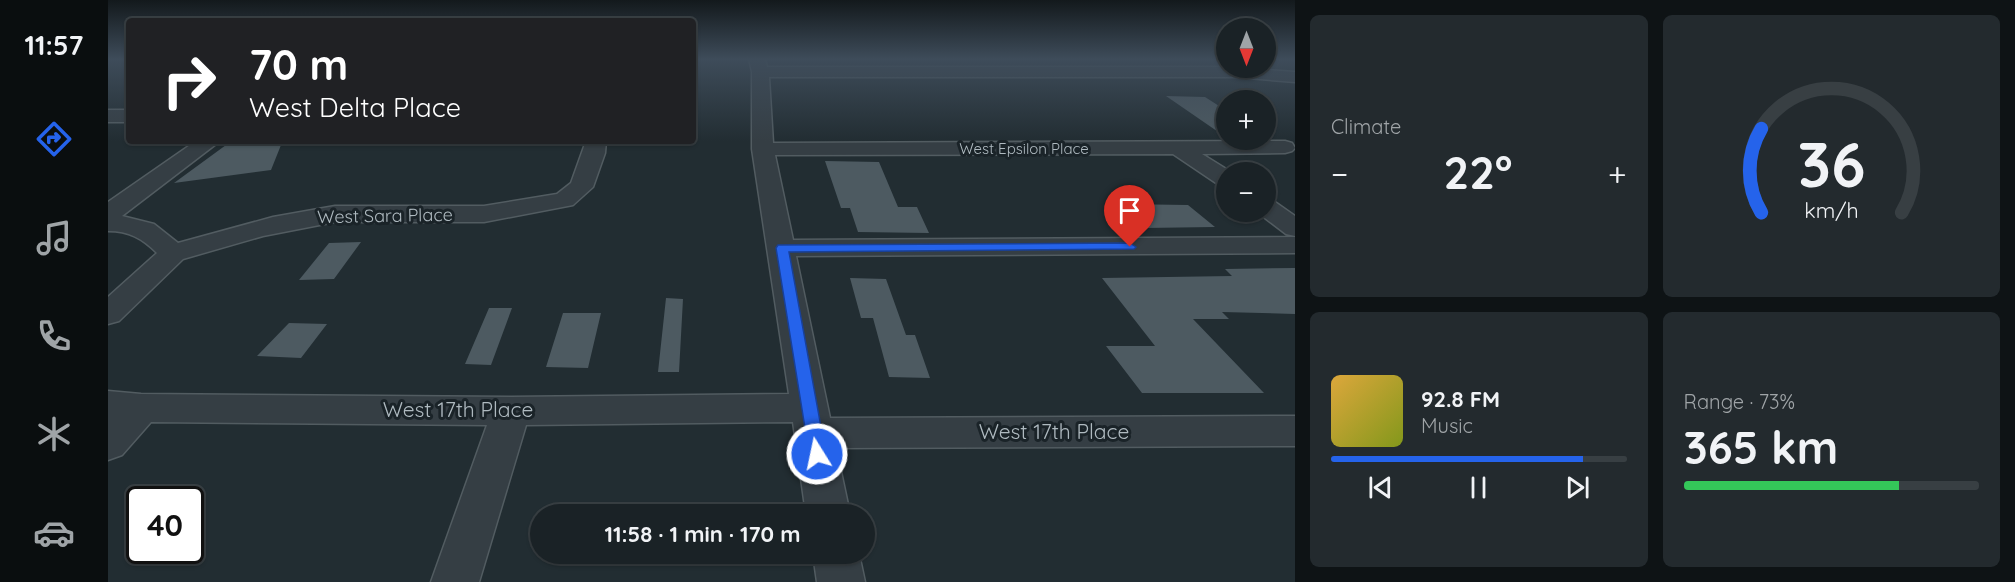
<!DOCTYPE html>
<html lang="en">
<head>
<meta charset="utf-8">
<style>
	body { margin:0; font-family:Quicksand,sans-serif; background:#232a2e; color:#f1f3f6; height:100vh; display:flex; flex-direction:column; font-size:22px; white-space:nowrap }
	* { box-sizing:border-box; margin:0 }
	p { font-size:20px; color:#9fa4a7 }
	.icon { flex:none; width:33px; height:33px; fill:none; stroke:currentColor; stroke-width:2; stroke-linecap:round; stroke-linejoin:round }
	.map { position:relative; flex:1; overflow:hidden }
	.details { display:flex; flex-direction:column; gap:15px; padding:15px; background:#0e1315; width:720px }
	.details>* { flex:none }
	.banner { position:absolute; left:18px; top:18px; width:570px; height:126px; border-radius:6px; box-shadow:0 2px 4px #0004,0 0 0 2px #383f43; background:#202124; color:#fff; overflow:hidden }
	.needle { width:39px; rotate:180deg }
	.tools { position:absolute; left:1108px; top:18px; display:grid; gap:12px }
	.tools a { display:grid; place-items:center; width:60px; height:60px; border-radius:50%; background:#1a2226; box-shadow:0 2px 4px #0004,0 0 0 2px #383f43; font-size:30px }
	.speed { position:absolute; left:18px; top:486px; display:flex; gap:12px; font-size:30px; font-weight:700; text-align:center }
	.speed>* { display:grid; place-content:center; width:78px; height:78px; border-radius:50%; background:#1a2226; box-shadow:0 2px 4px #0004,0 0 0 2px #383f43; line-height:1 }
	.speed .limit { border:3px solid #111; border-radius:9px; background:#fff; color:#111 }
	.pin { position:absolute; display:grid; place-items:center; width:51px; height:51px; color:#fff; margin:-62px -26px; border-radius:50% 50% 50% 0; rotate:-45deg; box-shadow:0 0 6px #0007 }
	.pin .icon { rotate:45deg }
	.me { position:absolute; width:66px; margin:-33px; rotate:350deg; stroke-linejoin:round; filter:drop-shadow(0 0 4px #0008) }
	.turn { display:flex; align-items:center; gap:21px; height:126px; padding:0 24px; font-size:27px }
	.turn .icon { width:78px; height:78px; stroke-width:2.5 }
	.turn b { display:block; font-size:42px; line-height:51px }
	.big { font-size:45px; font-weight:700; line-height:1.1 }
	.details .widget { flex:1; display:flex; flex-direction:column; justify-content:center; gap:9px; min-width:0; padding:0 21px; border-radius:9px; background:#232a2e }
	.details .dial { align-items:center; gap:0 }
	.dial svg { height:156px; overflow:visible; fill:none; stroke:#383f43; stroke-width:7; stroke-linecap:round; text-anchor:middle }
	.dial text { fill:#f1f3f6; stroke:none }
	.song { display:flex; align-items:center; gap:18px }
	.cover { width:72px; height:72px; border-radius:9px; background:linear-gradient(135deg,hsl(40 70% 55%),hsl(70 70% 35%)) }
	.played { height:6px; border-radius:3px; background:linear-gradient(90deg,#2563eb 85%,#383f43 85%) }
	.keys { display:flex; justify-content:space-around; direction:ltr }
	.heat { display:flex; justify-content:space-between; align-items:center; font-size:33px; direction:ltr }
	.charge { height:9px; border-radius:4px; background:linear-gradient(90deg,#34c759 73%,#383f43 0) }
	.details .tiles { flex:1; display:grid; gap:15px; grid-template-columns:repeat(2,1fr) }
	.trip { position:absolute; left:422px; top:504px; width:345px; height:60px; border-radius:30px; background:#1a2226; box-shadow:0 2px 4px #0004,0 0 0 2px #383f43; font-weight:700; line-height:60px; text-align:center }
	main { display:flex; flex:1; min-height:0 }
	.tabs { display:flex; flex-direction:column; width:108px; justify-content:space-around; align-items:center; background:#0a0e0f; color:#9fa4a7 }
	.tabs .icon { width:42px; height:42px }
	.tabs .active { color:#2563eb }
	.tabs b { font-size:27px; color:#f1f3f6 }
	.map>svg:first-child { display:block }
	.building { fill:#4d5a61 }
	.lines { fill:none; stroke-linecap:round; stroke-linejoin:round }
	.minor-casing { stroke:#525c61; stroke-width:3 }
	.minor { fill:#353e44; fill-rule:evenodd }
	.route { fill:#2563eb; stroke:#184099; stroke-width:1.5 }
	.labels { text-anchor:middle; stroke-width:6; stroke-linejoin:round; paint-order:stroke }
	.far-street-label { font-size:15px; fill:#afbac0; stroke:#1a2328 }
	.street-label { font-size:18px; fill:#afbac0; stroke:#1a2328 }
	.near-street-label { font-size:21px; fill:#afbac0; stroke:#1a2328 }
</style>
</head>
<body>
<main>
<nav class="tabs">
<b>11:57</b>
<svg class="icon active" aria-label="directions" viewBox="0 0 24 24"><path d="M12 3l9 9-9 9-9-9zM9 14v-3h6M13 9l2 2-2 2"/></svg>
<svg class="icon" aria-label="music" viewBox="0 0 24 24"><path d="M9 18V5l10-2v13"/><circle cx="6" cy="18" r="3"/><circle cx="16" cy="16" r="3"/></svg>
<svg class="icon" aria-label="phone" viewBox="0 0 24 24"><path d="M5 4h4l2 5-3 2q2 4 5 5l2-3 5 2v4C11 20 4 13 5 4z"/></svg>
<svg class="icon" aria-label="climate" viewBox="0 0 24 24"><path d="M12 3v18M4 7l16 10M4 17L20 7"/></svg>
<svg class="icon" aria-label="car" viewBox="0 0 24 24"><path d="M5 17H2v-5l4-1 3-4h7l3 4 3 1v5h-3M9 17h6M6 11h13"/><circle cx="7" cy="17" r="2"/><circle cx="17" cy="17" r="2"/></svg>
</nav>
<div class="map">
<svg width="1187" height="582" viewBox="0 0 1187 582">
	<rect width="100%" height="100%" fill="#222d32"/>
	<path class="building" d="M1058 96 1097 97 1119 111V138Z
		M118 145H173L163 170 66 183Z
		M717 161 771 162 790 207H809L821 233 750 232 742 208H733Z
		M1012 204 1080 205 1107 227 1036 228Z
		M253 242 226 279 191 280 221 243Z
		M1187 268V314L1114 312 1121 319H1085L1156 393H1034L998 346H1047L994 278 1124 276 1117 269Z
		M742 278 778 279 798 335H807L822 378 781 377 765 318H753Z
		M558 298 575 299 571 372H550Z
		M381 308H404L383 365 357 364Z
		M455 313H493L480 368 438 367Z
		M181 323 219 324 193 358 149 356Z"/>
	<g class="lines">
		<g class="minor-casing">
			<path id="minor" d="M641 59H657L659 67H1119L1187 72V82L1128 77H661L665 143 1177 141 1184 143 1187 148 1184 151 1177 153 1094 154 1123 172H1119V187L1111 185 1065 154 667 155 685 240 1187 237V253L688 256 722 418 1187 416V446L728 448 742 514H698L685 422 418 425 371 582H323L379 425 43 422 14 455 0 460V391L33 394 403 397 681 394 644 149V72Z
				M0 110H21V122H0Z
				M88 141H112L14 216 46 224 70 243 165 217 227 206H376L449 194 463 183 478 141H498L497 153 485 187 465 205 376 222H227L155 236 75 259 11 321 0 324V297L49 253C34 238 21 231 0 231V202Z
				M1158 200 1167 202 1187 216V236L1178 234 1149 212H1158Z
				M705 554H751L757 582H709Z"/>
		</g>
		<use href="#minor" class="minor"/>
	</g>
	<linearGradient id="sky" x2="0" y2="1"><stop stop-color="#13191c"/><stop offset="0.42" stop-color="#3e4c5a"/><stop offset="1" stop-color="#3e4c5a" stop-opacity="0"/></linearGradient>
	<rect width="1187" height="141" fill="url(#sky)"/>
	<path class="route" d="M1022 243 1028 247 1026 249 681 252 718 454 715 459 709 461 702 459 668 248 670 245Z"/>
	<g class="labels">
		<g class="far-street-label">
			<text x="916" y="154">West Epsilon Place</text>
		</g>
		<g class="street-label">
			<text transform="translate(277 216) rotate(-1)" y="6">West Sara Place</text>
		</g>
		<g class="near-street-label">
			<text x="350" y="417">West 17th Place</text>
			<text x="946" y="439">West 17th Place</text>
		</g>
	</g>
</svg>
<div class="tools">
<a><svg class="needle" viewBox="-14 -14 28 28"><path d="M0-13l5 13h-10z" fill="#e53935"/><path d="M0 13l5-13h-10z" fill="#9fa4a7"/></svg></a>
<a>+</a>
<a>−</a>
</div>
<div class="speed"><div class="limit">40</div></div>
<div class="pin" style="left:1022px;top:247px;background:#d93025"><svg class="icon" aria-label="arrive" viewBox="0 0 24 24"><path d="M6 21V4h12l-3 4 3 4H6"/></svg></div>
<svg class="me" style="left:709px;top:454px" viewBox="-20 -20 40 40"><circle r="17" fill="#2563eb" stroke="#fff" stroke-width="3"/><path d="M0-11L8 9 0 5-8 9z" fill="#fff"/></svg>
<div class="trip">11:58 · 1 min · 170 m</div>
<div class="banner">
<div class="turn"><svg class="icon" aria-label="right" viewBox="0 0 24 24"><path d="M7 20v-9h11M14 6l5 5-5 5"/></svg><div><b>70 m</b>West Delta Place</div></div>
</div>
</div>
<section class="details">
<div class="tiles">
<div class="widget"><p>Climate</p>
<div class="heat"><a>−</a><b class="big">22°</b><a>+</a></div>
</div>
<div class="widget dial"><svg viewBox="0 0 100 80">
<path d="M14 69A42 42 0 1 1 86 69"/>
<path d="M14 69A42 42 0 0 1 14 26" stroke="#2563eb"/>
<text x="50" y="56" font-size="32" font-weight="700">36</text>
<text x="50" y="72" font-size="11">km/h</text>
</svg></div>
<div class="widget">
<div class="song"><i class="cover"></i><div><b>92.8 FM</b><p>Music</p></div></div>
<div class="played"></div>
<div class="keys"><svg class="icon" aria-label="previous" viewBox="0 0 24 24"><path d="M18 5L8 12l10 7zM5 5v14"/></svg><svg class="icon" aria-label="pause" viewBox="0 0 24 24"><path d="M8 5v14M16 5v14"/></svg><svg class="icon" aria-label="next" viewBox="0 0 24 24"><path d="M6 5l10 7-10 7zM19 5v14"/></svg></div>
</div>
<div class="widget"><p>Range · 73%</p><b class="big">365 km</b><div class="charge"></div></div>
</div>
</section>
</main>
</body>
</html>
